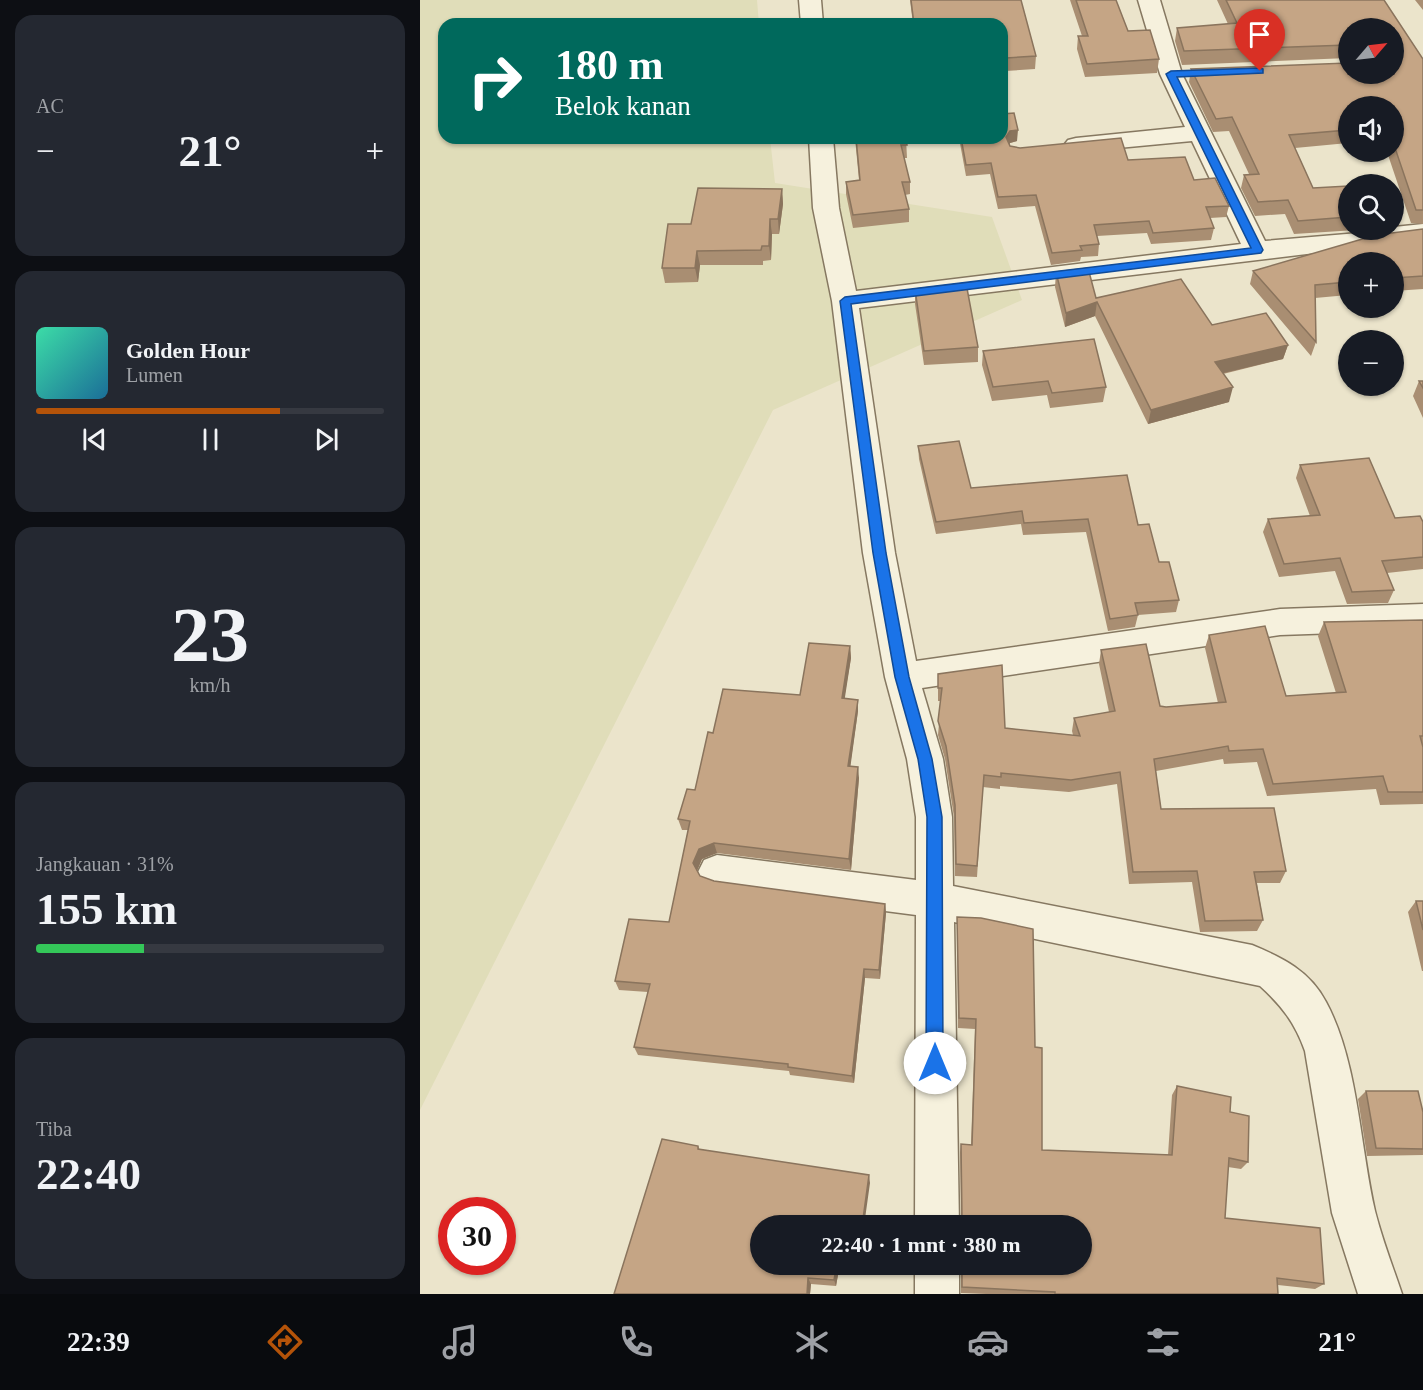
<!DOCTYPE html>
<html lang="id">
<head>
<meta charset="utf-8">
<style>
	body { margin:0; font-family:Georgia,serif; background:#242831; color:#f1f3f6; height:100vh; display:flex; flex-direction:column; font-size:22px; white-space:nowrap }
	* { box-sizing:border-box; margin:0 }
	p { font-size:20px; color:#9ea1a6 }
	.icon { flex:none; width:33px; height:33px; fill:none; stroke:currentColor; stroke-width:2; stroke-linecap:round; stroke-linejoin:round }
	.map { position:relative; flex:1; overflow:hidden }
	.drawer { display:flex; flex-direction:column; gap:15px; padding:15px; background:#0d0f14; width:420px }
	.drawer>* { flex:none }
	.hud { position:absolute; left:18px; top:18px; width:570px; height:126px; border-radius:18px; box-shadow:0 2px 4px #0004; background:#00695c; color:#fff; overflow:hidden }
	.needle { width:39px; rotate:62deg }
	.controls { position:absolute; left:918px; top:18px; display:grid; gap:12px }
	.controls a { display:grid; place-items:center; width:66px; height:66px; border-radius:50%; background:#171b24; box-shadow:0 2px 4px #0004; font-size:30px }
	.speed { position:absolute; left:18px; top:1197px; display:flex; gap:12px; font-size:30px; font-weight:700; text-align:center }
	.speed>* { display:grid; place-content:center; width:78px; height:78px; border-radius:50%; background:#171b24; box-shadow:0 2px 4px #0004; line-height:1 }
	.speed .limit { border:9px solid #d22; background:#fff; color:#111 }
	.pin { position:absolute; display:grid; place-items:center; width:51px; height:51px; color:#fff; margin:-62px -26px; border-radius:50% 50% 50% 0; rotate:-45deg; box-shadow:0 0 6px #0007 }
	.pin .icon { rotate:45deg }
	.me { position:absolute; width:66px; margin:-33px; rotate:0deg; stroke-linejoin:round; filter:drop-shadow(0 0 4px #0008) }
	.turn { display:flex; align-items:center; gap:21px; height:126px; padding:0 18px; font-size:27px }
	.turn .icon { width:78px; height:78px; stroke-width:2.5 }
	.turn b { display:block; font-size:42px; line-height:51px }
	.big { font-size:45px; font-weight:700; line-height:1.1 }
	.drawer .tile { flex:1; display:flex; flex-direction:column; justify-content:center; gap:9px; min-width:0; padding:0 21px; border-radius:18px; background:#242831 }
	.drawer .dial { align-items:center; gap:0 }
	.dial b { font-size:78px; line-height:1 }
	.song { display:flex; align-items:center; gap:18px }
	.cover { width:72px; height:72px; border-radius:9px; background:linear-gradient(135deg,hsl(160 70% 55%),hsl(200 70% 35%)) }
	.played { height:6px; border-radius:3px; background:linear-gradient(90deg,#b45309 70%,#363941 70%) }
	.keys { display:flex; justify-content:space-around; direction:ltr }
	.heat { display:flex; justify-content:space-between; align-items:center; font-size:33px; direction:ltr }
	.charge { height:9px; border-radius:4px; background:linear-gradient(90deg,#34c759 31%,#363941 0) }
	.trip { position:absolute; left:330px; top:1215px; width:342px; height:60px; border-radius:30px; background:#171b24; box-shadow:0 2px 4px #0004; font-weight:700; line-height:60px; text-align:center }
	.dock { display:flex; height:96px; justify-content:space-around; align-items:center; background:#090b0e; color:#9ea1a6 }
	.dock .icon { width:42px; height:42px }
	.dock .on { color:#b45309 }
	.dock b { font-size:27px; color:#f1f3f6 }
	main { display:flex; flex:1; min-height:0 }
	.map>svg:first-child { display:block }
	.farmland { fill:#e0ddb9 }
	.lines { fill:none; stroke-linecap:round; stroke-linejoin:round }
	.minor-casing { stroke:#867861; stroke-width:3 }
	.minor { fill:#f6f1dd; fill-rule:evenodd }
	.wall { fill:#a98e72 }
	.shaded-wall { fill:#8a745d }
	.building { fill:#c5a585; stroke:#8a745d; stroke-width:1.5 }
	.route { fill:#1a73e8; stroke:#114b97; stroke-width:1.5 }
</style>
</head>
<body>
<main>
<section class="drawer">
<div class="tile"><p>AC</p>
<div class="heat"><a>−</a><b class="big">21°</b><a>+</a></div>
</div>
<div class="tile">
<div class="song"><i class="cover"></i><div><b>Golden Hour</b><p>Lumen</p></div></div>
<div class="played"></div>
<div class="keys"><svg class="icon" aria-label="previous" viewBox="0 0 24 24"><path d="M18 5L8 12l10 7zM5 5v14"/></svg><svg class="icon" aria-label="pause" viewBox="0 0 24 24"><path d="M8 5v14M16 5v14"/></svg><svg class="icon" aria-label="next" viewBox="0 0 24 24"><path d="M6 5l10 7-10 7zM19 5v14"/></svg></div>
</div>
<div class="tile dial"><b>23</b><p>km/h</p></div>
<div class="tile"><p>Jangkauan · 31%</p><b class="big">155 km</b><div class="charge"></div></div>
<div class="tile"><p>Tiba</p><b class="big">22:40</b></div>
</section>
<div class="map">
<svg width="1003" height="1294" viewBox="0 0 1003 1294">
	<rect width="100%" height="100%" fill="#ebe4cb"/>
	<path class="farmland" d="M0 0H337L339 24H24V138H350L355 183 572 217 602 300 353 410 0 1110Z"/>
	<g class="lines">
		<g class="minor-casing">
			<path id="minor" d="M379 0H401L403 24H381Z
				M718 0H740L762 74 845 241 974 230V227L1003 224V240L439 308 475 553 496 661 860 609 1003 604V630L860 635 502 688 523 759 532 817 533 886 832 945C863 958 890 971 906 1002 938 1061 940 1146 955 1211 962 1239 973 1267 982 1294H938L912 1213 885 1051C875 1023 862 1006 840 986L534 922 539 1226H495L496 915 297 889 284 884 278 872 284 860 297 855 496 880V817L487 759 465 677 443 553 412 301 393 208 389 138H413L419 208 436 291 821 244 772 141 656 152 648 150 644 145 648 140 656 138 765 127 740 74Z
				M495 1264H539V1294H495Z"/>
		</g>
		<use href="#minor" class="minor"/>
	</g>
	<path class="wall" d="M490 0H601L616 56 615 69 585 71 582 59V24H493Z
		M650 0H696L708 31 739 59 737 73 665 77 657 49 658 36H662Z
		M797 0H964L1003 59V224L991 223 967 152H974V106H928V143L875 148 893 188 928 187V230H936L874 234 865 214 835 216 821 188 824 175 829 174 809 131 793 132 769 82 771 69 974 74 928 28V62V58L762 65 755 41 757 28 808 24Z
		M995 0H1003V10Z
		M435 138H486L487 158H484L490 182V194L485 195 489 209V222L433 228 426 194V182L439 180Z
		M539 138H582L597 141 590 143V146L600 148 708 160 774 180 809 206 806 217 790 218 794 228 791 240 731 244 727 233 677 236 679 244 678 256 661 257 660 261 631 265 615 206 578 209 570 174 546 176Z
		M362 189 363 204 359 234H352L351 260 343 261V265H280L278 282 245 283 242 268 271 224Z
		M1003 229V289L974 291V262H928V295L895 298 896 342 891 356 830 284 833 271Z
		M636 272 676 298 792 325 868 345 863 359 803 374 809 402 728 424 675 316 645 327 635 287Z
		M495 289 558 347V362L504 365 495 304Z
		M563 351 686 387 683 402 630 408 627 395 572 401 562 365Z
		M999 381H1003V418L993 396Z
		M498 446 551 488 718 525 759 600 756 612 718 615 715 627 688 631 666 532 603 535 601 524 516 534 499 459Z
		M880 465 975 518 1003 522V569L967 573 974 590 968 603 927 604 915 571 859 577 843 532 848 519 890 516 876 478Z
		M1003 620V804L960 805 956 789 847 796 837 762 804 764 803 759 736 771 741 809 866 871 860 883H837L843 920 837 931 780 932 772 882 709 884 697 784 649 792 580 786V789L563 787 557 877 535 876 534 817 525 759 518 735 521 701H518V674L585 728 653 735 652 731 654 718 689 712 679 664 681 650 740 706 746 707 798 703 785 648 789 635 866 696 916 693 898 636 904 622Z
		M430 646 431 658 424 699 438 700V711L430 766 439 778 431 870 297 853 282 859 277 871 280 876 294 881 465 904 466 913 460 979 445 978 434 1083 370 1075 369 1071 218 1055 214 1047 228 992 199 990 195 981 249 922 268 830H262L258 819 275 790 293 733 380 695Z
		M996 901H1003V971H1002L988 912Z
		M537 917 615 1047 622 1150 748 1155 752 1095 757 1086 810 1112 828 1162 821 1169 808 1167 805 1218 904 1284 895 1289 858 1285V1294H566L541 1293V1264H662L541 1220 540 1152 541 1144 551 1145 555 1029 538 1028Z
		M946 1091 1003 1112V1155L947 1156 938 1099Z
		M278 1146 280 1150 450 1183 340 1226V1264H420L416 1286 391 1284 390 1294H194Z"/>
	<path class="shaded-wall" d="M598 130 597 141 590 143 585 149 586 137 590 131Z
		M362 189 363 204 359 234 358 219Z
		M350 219 352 234 351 260 349 246Z
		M277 251 280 265 278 282 275 268Z
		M677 302 675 316 645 327 646 313Z
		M868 345 863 359 791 376 795 362Z
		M813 387 809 402 728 424 731 410Z
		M430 646 431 658 423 710 422 698Z
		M438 700V711L429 777 428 766Z
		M438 767 439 778 431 870 429 859Z
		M294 843 297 853 282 859 276 873 273 863 279 849Z
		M465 904 466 913 460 979 459 970Z
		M444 969 445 978 434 1083 432 1076Z
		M449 1175 450 1183 444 1226H442Z
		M417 1264H420L416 1286 414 1280Z
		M388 1278 391 1284 390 1294H387Z"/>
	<path class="building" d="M491 0H601L616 56 586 58 582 43V24H494Z
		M656 0H696L708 31 730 30 739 59 667 64 658 36H668Z
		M806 0H964L1003 59V210H996L974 145V106H928V130L869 135 893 188 928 186V217L878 221 868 200 838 202 824 175 839 174 812 117 796 119 771 69 928 63V74H974V28H928V45L764 51 757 28 817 23Z
		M594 113 598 130 590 131 586 137 590 146 600 148 701 138 708 160 765 157 774 180 795 178 809 206 786 207 794 228 733 233 729 221 674 225 679 244 660 246 662 250 632 253 616 195 578 197 571 163 546 165 541 138H582V114Z
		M436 138H486L487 145H481L490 182H482L489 209 433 215 426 182 440 180Z
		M278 188 362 189 358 219H350L349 246H342L341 250 277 251 275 268H242L248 224H271Z
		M1003 229V276L974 278V262H928V282L895 285 896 342 833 271 956 235Z
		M668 268 676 298 761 279 792 325 846 313 868 345 795 362 813 387 731 410 677 302 646 313 636 272Z
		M546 283 558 347 504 351 495 289Z
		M674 339 686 387 632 393 628 381 573 387 563 351Z
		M999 381H1003V388Z
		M539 441 551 488 707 475 718 525 729 524 739 562H749L759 600 715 603 718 615 690 619 668 519 604 523 602 511 516 522 498 446Z
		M949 458 975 518 1000 516 1003 522V557L962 561 974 590 932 592 920 558 864 564 848 519 900 515 880 465Z
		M1003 620V736H1000L1003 747V792H968L963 776 853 784 843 749 809 751 808 746 734 759 741 809 854 808 866 871 834 872 843 920 785 921 777 871 713 872 700 772 651 780 581 773V777L564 775 557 866 536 864 535 805 526 746 518 721 522 688H518V674L582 665 585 728 660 736 654 718 695 711 681 650 726 644 740 706 746 707 806 702 789 635 845 626 866 696 926 692 904 622Z
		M389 643 430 646 422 698 438 700 428 766 438 767 429 859 294 843 279 849 273 863 280 876 294 881 465 904 459 970 444 969 432 1076 368 1067V1064L214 1047 230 984 195 981 209 919 249 922 270 821 258 819 267 789 275 790 288 732 293 733 303 689 380 695Z
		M996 901H1003V930Z
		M537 917 561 918 613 929 615 1047 622 1048V1150L752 1155 757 1086 811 1097 810 1112 829 1116 828 1162 809 1158 805 1218 900 1228 904 1284 857 1278 858 1294H635V1292L542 1287V1264H662V1226H540V1222L542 1219 541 1144 552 1145 556 1019 539 1018Z
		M946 1091H998L1003 1112V1149L956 1148Z
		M242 1139 278 1146V1149L449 1175 442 1226H340V1264H417L414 1280 388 1278 387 1294H194Z"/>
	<path class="route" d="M840 68 843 69V73L757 77 843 250 841 253 431 304 466 553 489 677 512 759 522 817 523 1063 521 1069 515 1071 509 1069 506 1063 507 817 498 759 475 677 453 553 420 301 425 297 831 248 746 74 751 71Z"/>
</svg>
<div class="controls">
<a><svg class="needle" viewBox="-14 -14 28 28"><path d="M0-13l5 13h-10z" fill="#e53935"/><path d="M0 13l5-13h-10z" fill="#9ea1a6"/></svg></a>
<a><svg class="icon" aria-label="sound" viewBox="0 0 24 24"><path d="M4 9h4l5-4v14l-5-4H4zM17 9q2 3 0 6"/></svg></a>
<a><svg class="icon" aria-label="search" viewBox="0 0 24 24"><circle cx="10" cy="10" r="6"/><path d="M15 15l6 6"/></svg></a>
<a>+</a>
<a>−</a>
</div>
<div class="speed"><div class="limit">30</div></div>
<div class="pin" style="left:840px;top:71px;background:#d93025"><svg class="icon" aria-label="arrive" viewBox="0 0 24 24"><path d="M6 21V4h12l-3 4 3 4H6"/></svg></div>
<svg class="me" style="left:515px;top:1063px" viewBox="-20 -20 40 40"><circle r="19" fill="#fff"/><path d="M0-13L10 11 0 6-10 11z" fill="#1a73e8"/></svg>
<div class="trip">22:40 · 1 mnt · 380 m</div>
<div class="hud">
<div class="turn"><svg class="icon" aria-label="right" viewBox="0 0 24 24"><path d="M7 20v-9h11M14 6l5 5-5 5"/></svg><div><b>180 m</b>Belok kanan</div></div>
</div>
</div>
</main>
<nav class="dock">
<b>22:39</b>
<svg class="icon on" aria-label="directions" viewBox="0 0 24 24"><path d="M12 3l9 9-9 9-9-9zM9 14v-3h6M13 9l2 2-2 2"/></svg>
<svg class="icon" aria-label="music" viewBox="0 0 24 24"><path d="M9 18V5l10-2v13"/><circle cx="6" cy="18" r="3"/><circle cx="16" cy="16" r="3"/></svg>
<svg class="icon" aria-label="phone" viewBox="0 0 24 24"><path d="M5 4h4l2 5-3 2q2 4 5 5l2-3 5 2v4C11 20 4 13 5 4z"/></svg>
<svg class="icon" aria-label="climate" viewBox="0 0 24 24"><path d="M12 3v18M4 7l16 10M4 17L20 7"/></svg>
<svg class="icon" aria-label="car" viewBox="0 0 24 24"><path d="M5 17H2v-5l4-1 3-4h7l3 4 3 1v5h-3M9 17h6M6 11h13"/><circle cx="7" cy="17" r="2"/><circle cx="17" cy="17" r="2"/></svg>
<svg class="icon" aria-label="filters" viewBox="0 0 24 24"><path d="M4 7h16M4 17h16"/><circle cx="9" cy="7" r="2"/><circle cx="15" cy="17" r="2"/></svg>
<b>21°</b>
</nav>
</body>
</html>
